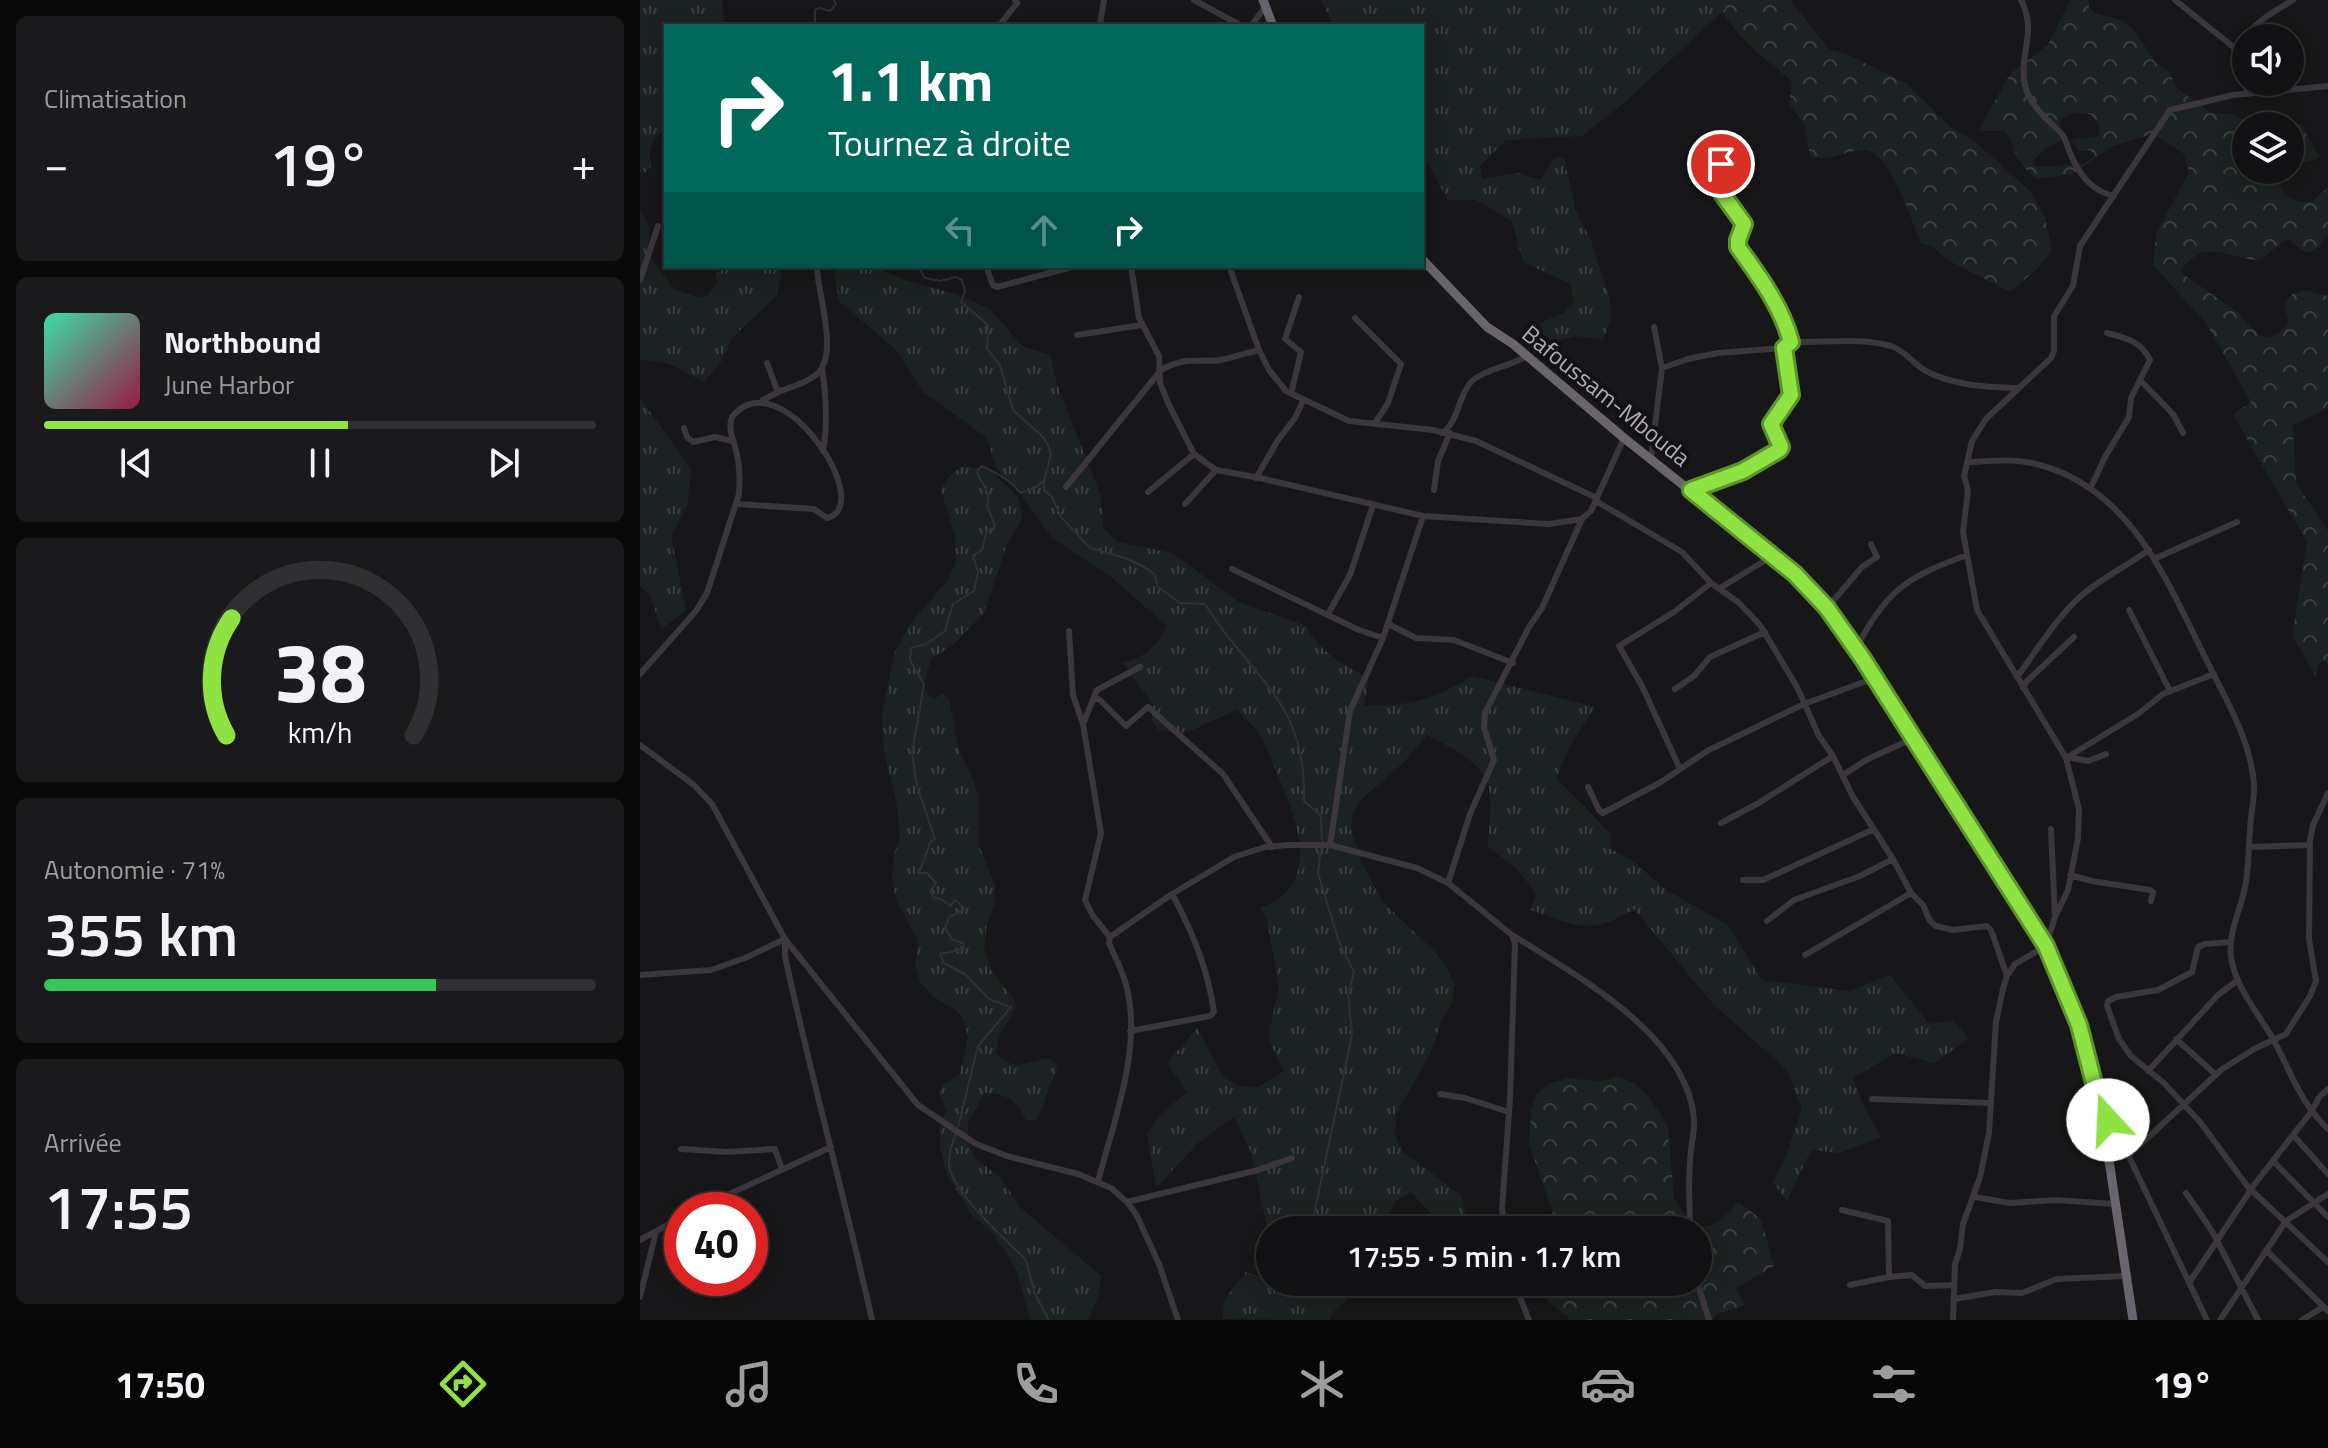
<!DOCTYPE html>
<html lang="fr">
<head>
<meta charset="utf-8">
<style>
	body { margin:0; font-family:"Titillium Web",sans-serif; background:#1a191b; color:#f1f3f6; height:100vh; display:flex; flex-direction:column; font-size:30px; white-space:nowrap }
	* { box-sizing:border-box; margin:0 }
	p { font-size:26px; color:#9c9d9f }
	.icon { flex:none; width:44px; height:44px; fill:none; stroke:currentColor; stroke-width:2; stroke-linecap:round; stroke-linejoin:round }
	.map { position:relative; flex:1; overflow:hidden }
	.sheet { display:flex; flex-direction:column; gap:16px; padding:16px; background:#09090a; width:640px }
	.sheet>* { flex:none }
	.top-card { position:absolute; left:24px; top:24px; width:760px; height:244px; border-radius:0px; box-shadow:0 4px 20px #0003,0 0 0 2px #303032; background:#00695c; color:#fff; overflow:hidden }
	.tools { position:absolute; left:1592px; top:24px; display:grid; gap:16px }
	.tools a { display:grid; place-items:center; width:72px; height:72px; border-radius:50%; background:#111012; box-shadow:0 4px 20px #0003,0 0 0 2px #303032; font-size:40px }
	.speed { position:absolute; left:24px; top:1192px; display:flex; gap:16px; font-size:40px; font-weight:700; text-align:center }
	.speed>* { display:grid; place-content:center; width:104px; height:104px; border-radius:50%; background:#111012; box-shadow:0 4px 20px #0003,0 0 0 2px #303032; line-height:1 }
	.speed .limit { border:12px solid #d22; background:#fff; color:#111 }
	.pin { position:absolute; display:grid; place-items:center; width:68px; height:68px; color:#fff; margin:-34px; border:4px solid #fff; border-radius:50%; box-shadow:0 2px 8px #0007 }
	.me { position:absolute; width:88px; margin:-44px; rotate:340deg; stroke-linejoin:round; filter:drop-shadow(0 0 6px #0008) }
	.turn { display:flex; align-items:center; gap:28px; height:168px; padding:0 32px; font-size:36px }
	.turn .icon { width:104px; height:104px; stroke-width:2.5 }
	.turn b { display:block; font-size:56px; line-height:68px }
	.lanes { display:flex; align-items:center; height:76px; padding:0 32px; background:#0003; justify-content:center; gap:40px; direction:ltr }
	.lanes .off { opacity:.35 }
	.big { font-size:60px; font-weight:600; line-height:1.1 }
	.sheet .widget { flex:1; display:flex; flex-direction:column; justify-content:center; gap:12px; min-width:0; padding:0 28px; border-radius:12px; background:#1a191b }
	.sheet .dial { align-items:center; gap:0 }
	.dial svg { height:208px; overflow:visible; fill:none; stroke:#303032; stroke-width:7; stroke-linecap:round; text-anchor:middle }
	.dial text { fill:#f1f3f6; stroke:none }
	.song { display:flex; align-items:center; gap:24px }
	.cover { width:96px; height:96px; border-radius:12px; background:linear-gradient(135deg,hsl(160 70% 55%),hsl(340 70% 35%)) }
	.played { height:8px; border-radius:4px; background:linear-gradient(90deg,#8ee342 55%,#303032 55%) }
	.keys { display:flex; justify-content:space-around; direction:ltr }
	.heat { display:flex; justify-content:space-between; align-items:center; font-size:44px; direction:ltr }
	.charge { height:12px; border-radius:6px; background:linear-gradient(90deg,#34c759 71%,#303032 0) }
	.trip { position:absolute; left:616px; top:1216px; width:456px; height:80px; border-radius:40px; background:#111012; box-shadow:0 4px 20px #0003,0 0 0 2px #303032; font-weight:600; line-height:80px; text-align:center }
	.tabs { display:flex; height:128px; justify-content:space-around; align-items:center; background:#070607; color:#9c9d9f }
	.tabs .icon { width:56px; height:56px }
	.tabs .selected { color:#8ee342 }
	.tabs b { font-size:36px; color:#f1f3f6 }
	main { display:flex; flex:1; min-height:0 }
	.map>svg:first-child { display:block }
	.grass { fill:url(#grass-tufts) }
	.forest { fill:url(#forest-crowns); fill-rule:evenodd }
	.lines { fill:none; stroke-linecap:round; stroke-linejoin:round }
	.stream { stroke:#312d3a; stroke-width:2 }
	.minor { stroke:#3b373c; stroke-width:6 }
	.highway { stroke:#69646d; stroke-width:9 }
	.route-casing { stroke:#5c942b; stroke-width:20 }
	.route { stroke:#8ee342; stroke-width:14 }
	.labels { text-anchor:middle; stroke-width:8; stroke-linejoin:round; paint-order:stroke }
	.street-label { font-size:24px; fill:#b1a9b7; stroke:#121113 }
</style>
</head>
<body>
<main>
<section class="sheet">
<div class="widget"><p>Climatisation</p>
<div class="heat"><a>−</a><b class="big">19°</b><a>+</a></div>
</div>
<div class="widget">
<div class="song"><i class="cover"></i><div><b>Northbound</b><p>June Harbor</p></div></div>
<div class="played"></div>
<div class="keys"><svg class="icon" aria-label="previous" viewBox="0 0 24 24"><path d="M18 5L8 12l10 7zM5 5v14"/></svg><svg class="icon" aria-label="pause" viewBox="0 0 24 24"><path d="M8 5v14M16 5v14"/></svg><svg class="icon" aria-label="next" viewBox="0 0 24 24"><path d="M6 5l10 7-10 7zM19 5v14"/></svg></div>
</div>
<div class="widget dial"><svg viewBox="0 0 100 80">
<path d="M14 69A42 42 0 1 1 86 69"/>
<path d="M14 69A42 42 0 0 1 16 24" stroke="#8ee342"/>
<text x="50" y="56" font-size="32" font-weight="700">38</text>
<text x="50" y="72" font-size="11">km/h</text>
</svg></div>
<div class="widget"><p>Autonomie · 71%</p><b class="big">355 km</b><div class="charge"></div></div>
<div class="widget"><p>Arrivée</p><b class="big">17:55</b></div>
</section>
<div class="map">
<svg width="1688" height="1320" viewBox="0 0 1688 1320">
	<defs>
		<pattern id="grass-tufts" width="24" height="20" patternUnits="userSpaceOnUse" patternTransform="scale(2)"><rect width="24" height="20" fill="#1c2222"/><path d="M3 7l-1-3M5 7V3M7 7l1-3M15 17l-1-3M17 17v-4M19 17l1-3" fill="none" stroke="#3b3f40"/></pattern>
		<pattern id="forest-crowns" width="20" height="18" patternUnits="userSpaceOnUse" patternTransform="scale(2)"><rect width="20" height="18" fill="#1c2222"/><path d="M2 6a3 3 0 1 1 6 0M12 15a3 3 0 1 1 6 0" fill="none" stroke="#3b3f40"/></pattern>
	</defs>
	<rect width="100%" height="100%" fill="#171618"/>
	<path class="grass" d="M0 0H82L85 26H26C26 52 30 96 26 120 23 138 3 140 12 165L6 172 0 173Z
		M681 0H1091L1082 12 985 102 942 136 866 140 840 166 842 179 878 173 900 180 914 158 924 157 936 212 950 238 968 292 972 315 963 340 936 336 916 341 900 336V323L922 314 933 304 931 284 883 262 872 221 836 200H808L782 153V26H694Z
		M0 212C13 223 9 238 7 253L34 289 59 298 67 296 77 283 75 275C91 260 123 266 143 266L137 295 92 338 81 362 64 382 29 364 0 359Z
		M193 266H231L268 281 316 294 350 309 382 346 410 355 417 384 461 496 463 528 478 542 532 553 599 602 667 626C677 652 706 665 729 679L724 706C769 706 794 700 832 676L955 707 931 744 916 778 972 835 969 848 994 862 1026 890 1088 925 1122 980 1210 991 1250 975 1289 1024 1313 1020 1329 1039 1294 1063 1255 1053 1213 1078 1225 1109 1241 1137 1200 1153 1171 1150 1147 1201 1133 1182 1146 1156 1162 1109 1147 1070 1074 1005 994 909C950 936 937 926 891 910L896 893 876 868 848 847C849 828 852 807 849 788 845 763 808 746 787 735L764 762 723 798 713 812 711 830 723 865 742 901 794 951 806 966 814 984 812 1004 802 1020 790 1054 756 1114 755 1135 763 1152 822 1196 825 1213 817 1228 806 1230 771 1192 756 1201 741 1230H630V1241L611 1152 594 1117 558 1143 516 1188 507 1134 520 1115 547 1092 527 1063 557 1028 584 1078 600 1086 618 1087 644 1071 628 1038 639 987 627 920 620 908C685 885 656 816 636 771 630 759 626 743 618 732 612 724 603 717 596 710L550 731 540 733 520 731 512 722 513 705 485 666 480 663C507 657 513 649 527 626L470 576 412 538 380 493 357 469 346 437 283 392 256 350 199 301Z
		M0 398 51 469 47 506 31 536 46 611 21 629 10 595 0 586Z
		M325 466 349 469 378 497 382 513 381 521 367 544 344 613 313 645 291 659 284 684 288 695 295 699 302 694 309 699 319 750 335 784 339 801V846L355 885V903L346 928 344 948 351 970 373 998 376 1007 359 1036 356 1054C383 1076 383 1058 411 1059L417 1065C417 1076 411 1080 408 1091 404 1104 404 1110 395 1121L386 1120C376 1100 367 1093 344 1093L328 1123V1141L334 1157 361 1178 381 1208 461 1276 459 1293 448 1320H390L376 1268 354 1235 331 1214 307 1174 300 1147V1128L306 1110 299 1092 304 1084 319 1075 328 1037 323 1018 317 1011 293 996 280 982 275 964 278 945 276 937 257 902 252 882 254 855 260 835 256 800 244 753 242 714 254 654 271 623 308 580 316 563 315 537 301 490C306 479 313 470 325 466Z
		M630 1269V1282H725L693 1312 690 1320 583 1319 584 1300 606 1272 625 1278Z"/>
	<path class="forest" d="M1091 0H1150L1189 49 1205 53 1267 84 1310 127 1332 139 1391 192 1405 217 1412 251 1397 269 1370 292 1306 259 1292 246 1281 244C1273 223 1250 151 1225 150 1205 149 1196 162 1170 157L1165 125 1149 105 1152 81C1126 60 1101 41 1082 12Z
		M1430 0H1449V7L1455 13 1481 20 1495 31 1515 62 1529 72 1537 88 1571 113 1590 114 1607 120H1643L1663 126 1675 151 1681 157 1650 167V126H1606V170H1644L1637 181C1646 199 1652 202 1672 202L1688 187V237C1669 253 1672 260 1650 240H1645L1620 260C1588 260 1567 236 1542 269L1543 274 1597 312 1620 336 1629 338 1640 332 1649 322 1645 305 1652 294 1665 290 1688 296V408L1653 426 1656 483 1688 531V664L1684 661 1679 662 1676 676 1652 636 1667 542 1593 415 1611 402 1566 323 1513 265 1516 234 1549 172 1544 154 1513 134 1473 146 1432 174 1397 179C1389 172 1379 164 1376 154 1371 142 1374 142 1364 131H1338L1371 73 1408 45ZM1432 113 1450 114 1459 124V135L1453 138 1431 139 1438 151 1450 150 1455 155 1444 164 1397 167 1394 164V160L1406 148 1422 140 1420 120Z
		M979 1076 995 1084 1009 1097 1028 1126 1034 1199 1055 1229C1076 1226 1085 1218 1098 1202L1121 1219 1134 1266 1096 1288 1105 1305 1077 1314 1072 1320H929L928 1317 899 1294 933 1282H1058V1230H922L918 1228 889 1144 891 1110 897 1093 911 1083 928 1078 961 1082Z"/>
	<g class="lines">
		<path class="stream" d="M175 26V10L179 8 190 11 196 4 194 0
			M278 266 285 278 300 281 316 277 322 280 325 291 321 302 348 325 347 349 360 365 373 410 403 437 408 445 411 454 404 480V490L412 497 421 517 450 548 488 559 504 567 514 574 518 587 540 603 565 604C611 679 667 699 664 801L681 816 682 842
			M324 907 315 900 310 906 301 899 294 898 290 891 296 883 287 873H279L291 841 295 839 277 786 272 752 284 684 270 660 271 648 286 644 305 631 313 604 334 591 338 572 333 556 342 550 347 530H353L355 525 347 506C352 487 341 487 337 471L342 466C356 473 371 480 380 493L395 488 403 481
			M318 1127 338 1046 371 1007 349 999 326 975 304 963 300 954 324 949 323 943 312 939 305 928 309 917 325 909
			M316 1133C312 1143 308 1154 309 1165 313 1193 364 1238 385 1259
			M673 1219 712 1035 708 994 714 972 699 942 678 873 681 849
			M386 1261 395 1294 409 1320"/>
		<path class="minor" d="M554 0 602 26
			M1381 0C1398 32 1378 55 1385 85 1389 105 1407 119 1421 133 1427 139 1427 148 1431 155 1440 176 1452 191 1474 196
			M1535 0 1602 54
			M460 24 464 0
			M359 26 377 3 375 0
			M611 26 625 7
			M1608 94C1589 37 1610 26 1653 0
			M1078 155 1081 167 1077 171 1083 188V195L1104 224 1098 240V247L1139 309 1151 342
			M346 266 353 285 357 287 436 266
			M491 266 499 318 519 356 520 383 529 405 554 454 576 470 620 478 783 516 909 524 942 519
			M589 266 619 350 629 370 646 391 709 421 793 430 836 441 957 498
			M0 280 18 226
			M715 318 761 364 748 403 735 423
			M437 335 502 325
			M182 368C186 395 188 424 183 451
			M1022 368 1048 359 1078 353 1144 348 1151 342C1181 343 1223 337 1251 346 1266 351 1273 364 1286 371 1314 386 1347 387 1377 388
			M1501 381 1533 414 1543 433
			M138 392C150 387 168 383 178 373 199 352 177 292 177 266
			M651 394 661 352 645 339 659 297
			M123 400 138 392 127 363
			M44 428 47 437 53 442 75 437 93 441
			M802 433C819 422 818 396 831 382 843 370 870 366 885 357
			M1011 459 1022 368 1014 327
			M1328 462C1352 461 1377 458 1400 465 1491 490 1526 579 1564 655 1584 697 1610 736 1614 784 1615 799 1610 816 1610 832 1608 852 1609 872 1604 892 1599 913 1588 935 1591 957 1595 986 1617 1012 1632 1037 1651 1071 1658 1100 1688 1129
			M616 478 638 440 655 418 663 401
			M426 487 521 370C547 356 554 363 580 360 593 358 606 353 619 350
			M1451 487 1465 457 1489 417 1491 398 1510 360C1501 341 1486 338 1467 333
			M794 490 798 461 810 433
			M1051 490 1103 471 1139 450 1141 447 1131 424 1151 395 1144 348
			M508 492 554 454
			M956 501 1042 552 1071 583 1098 602 1120 625 1157 687 1179 736 1193 756 1213 797 1253 859 1271 893 1283 905 1290 921 1296 926 1313 930 1347 926 1351 930 1367 976
			M545 504 576 470
			M1516 558 1597 522
			M592 569 719 630 743 638
			M1080 588 1134 555
			M1187 608 1222 567 1237 557 1231 544
			M1489 610 1530 691
			M688 614 710 575 733 505
			M748 624 776 638 814 640 873 663
			M429 631 433 695 443 724
			M1216 649C1245 591 1267 577 1327 555
			M0 674 56 611 67 593 99 494C100 481 100 468 97 455 95 442 87 430 92 417 139 357 238 506 187 518L174 509 97 504
			M1377 677C1398 649 1415 619 1442 595 1462 578 1488 565 1509 550
			M1383 688 1387 681 1434 637
			M1035 689 1054 676 1070 657 1125 632
			M455 699H459L486 726 508 707 583 774 632 847
			M0 745 54 785 72 804 145 939 278 1105 336 1144 367 1156 438 1174 471 1188 487 1202 497 1216 519 1264 538 1320
			M1427 757 1448 761 1466 754
			M1426 758 1498 714 1523 694 1574 674
			M1040 769 1002 686 979 646 1034 612 1071 583
			M1203 775 1226 760 1274 738
			M948 787 959 810 963 813 1021 782 1067 751 1164 704 1235 678
			M1081 823 1117 804 1193 756
			M1411 829 1415 917
			M690 845 710 711 743 638 783 516
			M1609 847 1670 845
			M1430 875 1452 881 1510 890 1513 892 1511 901
			M1103 880H1123L1232 830
			M808 883 830 814 854 760 844 728 845 713 889 627 902 608 942 519 951 511 984 438
			M1127 921 1154 900 1220 876 1253 859
			M874 936C938 977 1047 1035 1054 1119 1055 1133 1050 1148 1050 1162 1048 1185 1050 1208 1050 1230
			M470 937 453 916 445 900 461 833 443 724 457 690 500 667
			M145 939V956C171 1078 205 1198 232 1320
			M1590 942 1565 944 1558 947 1552 972 1518 990 1476 997 1468 1001 1467 1006 1479 1039 1491 1056 1524 1083 1560 1122 1608 1187 1688 1262
			M1165 955 1271 893
			M0 975 71 970 105 958 145 939
			M490 1031 570 1016 574 1012C568 969 553 932 532 894
			M1536 1039 1575 1074
			M1508 1071 1578 995 1598 980
			M800 1094 825 1098 869 1112
			M1232 1099 1351 1103
			M1462 1114 1481 1140 1567 1320
			M1654 1136 1688 1174
			M41 1149 87 1152 135 1149 142 1169
			M1488 1156 1581 1070 1614 1049 1646 1034 1670 996 1676 981 1669 939 1670 840 1673 825 1688 793
			M1634 1162 1688 1217
			M458 1181C473 1125 502 1048 487 989 484 972 475 958 469 943L470 937 532 894 594 857 625 847 650 845H690L777 868 808 883 872 935 875 944 870 1099 862 1208 865 1230
			M1546 1193 1572 1231 1618 1320
			M1335 1197 1370 1203 1416 1200 1474 1204
			M487 1202 618 1170 652 1158
			M55 1210 191 1147
			M1202 1210 1248 1221 1249 1277 1272 1275 1285 1286 1314 1285
			M758 1218 780 1230
			M0 1240 42 1217
			M1626 1250 1688 1311
			M874 1282 889 1320
			M1057 1282 1069 1320
			M1549 1283 1614 1185 1671 1112 1680 1096 1688 1089
			M1210 1285 1249 1277
			M0 1297 16 1232
			M1314 1299 1355 1292 1382 1293 1417 1279 1486 1276
			M1313 1320 1315 1264 1320 1249 1323 1224 1340 1177 1349 1133 1356 1022 1363 989 1367 976 1375 964 1406 946 1415 917 1428 890 1438 838 1439 809 1426 758 1337 610 1323 532 1328 490 1324 476 1332 441 1346 419 1411 358 1414 351V316L1433 286 1440 246 1530 110 1593 95 1688 86
			M1580 1320 1646 1221 1688 1194
			M1662 1320 1683 1307"/>
		<path class="highway" d="M623 0 633 26
			M782 259 847 327 873 344 984 438 1155 574 1187 608 1216 649 1406 946 1430 1002 1446 1049 1462 1114 1493 1320"/>
	</g>
	<g class="lines">
		<g class="route-casing">
			<path id="route" d="M1081 164 1077 171 1083 188V195L1104 224 1098 240V247C1119 276 1142 307 1151 342L1144 348 1151 395 1131 424 1141 447 1139 450 1103 471 1051 490 1155 574 1187 608 1223 659 1406 946 1439 1025 1462 1114 1468 1120"/>
		</g>
		<use href="#route" class="route"/>
	</g>
	<g class="labels">
		<g class="street-label">
			<text transform="translate(966 396) rotate(39)" y="8">Bafoussam-Mbouda</text>
		</g>
	</g>
</svg>
<div class="tools">
<a><svg class="icon" aria-label="sound" viewBox="0 0 24 24"><path d="M4 9h4l5-4v14l-5-4H4zM17 9q2 3 0 6"/></svg></a>
<a><svg class="icon" aria-label="layers" viewBox="0 0 24 24"><path d="M12 4l9 5-9 5-9-5zM3 14l9 5 9-5"/></svg></a>
</div>
<div class="speed"><div class="limit">40</div></div>
<div class="pin" style="left:1081px;top:164px;background:#d93025"><svg class="icon" aria-label="arrive" viewBox="0 0 24 24"><path d="M6 21V4h12l-3 4 3 4H6"/></svg></div>
<svg class="me" style="left:1468px;top:1120px" viewBox="-20 -20 40 40"><circle r="19" fill="#fff"/><path d="M0-13L10 11 0 6-10 11z" fill="#8ee342"/></svg>
<div class="trip">17:55 · 5 min · 1.7 km</div>
<div class="top-card">
<div class="turn"><svg class="icon" aria-label="right" viewBox="0 0 24 24"><path d="M7 20v-9h11M14 6l5 5-5 5"/></svg><div><b>1.1 km</b>Tournez à droite</div></div>
<div class="lanes"><svg class="icon off" aria-label="left" viewBox="0 0 24 24"><path d="M17 20v-9H6M10 6l-5 5 5 5"/></svg><svg class="icon off" aria-label="ahead" viewBox="0 0 24 24"><path d="M12 20V5M6 11l6-6 6 6"/></svg><svg class="icon" aria-label="right" viewBox="0 0 24 24"><path d="M7 20v-9h11M14 6l5 5-5 5"/></svg></div>
</div>
</div>
</main>
<nav class="tabs">
<b>17:50</b>
<svg class="icon selected" aria-label="directions" viewBox="0 0 24 24"><path d="M12 3l9 9-9 9-9-9zM9 14v-3h6M13 9l2 2-2 2"/></svg>
<svg class="icon" aria-label="music" viewBox="0 0 24 24"><path d="M9 18V5l10-2v13"/><circle cx="6" cy="18" r="3"/><circle cx="16" cy="16" r="3"/></svg>
<svg class="icon" aria-label="phone" viewBox="0 0 24 24"><path d="M5 4h4l2 5-3 2q2 4 5 5l2-3 5 2v4C11 20 4 13 5 4z"/></svg>
<svg class="icon" aria-label="climate" viewBox="0 0 24 24"><path d="M12 3v18M4 7l16 10M4 17L20 7"/></svg>
<svg class="icon" aria-label="car" viewBox="0 0 24 24"><path d="M5 17H2v-5l4-1 3-4h7l3 4 3 1v5h-3M9 17h6M6 11h13"/><circle cx="7" cy="17" r="2"/><circle cx="17" cy="17" r="2"/></svg>
<svg class="icon" aria-label="filters" viewBox="0 0 24 24"><path d="M4 7h16M4 17h16"/><circle cx="9" cy="7" r="2"/><circle cx="15" cy="17" r="2"/></svg>
<b>19°</b>
</nav>
</body>
</html>
